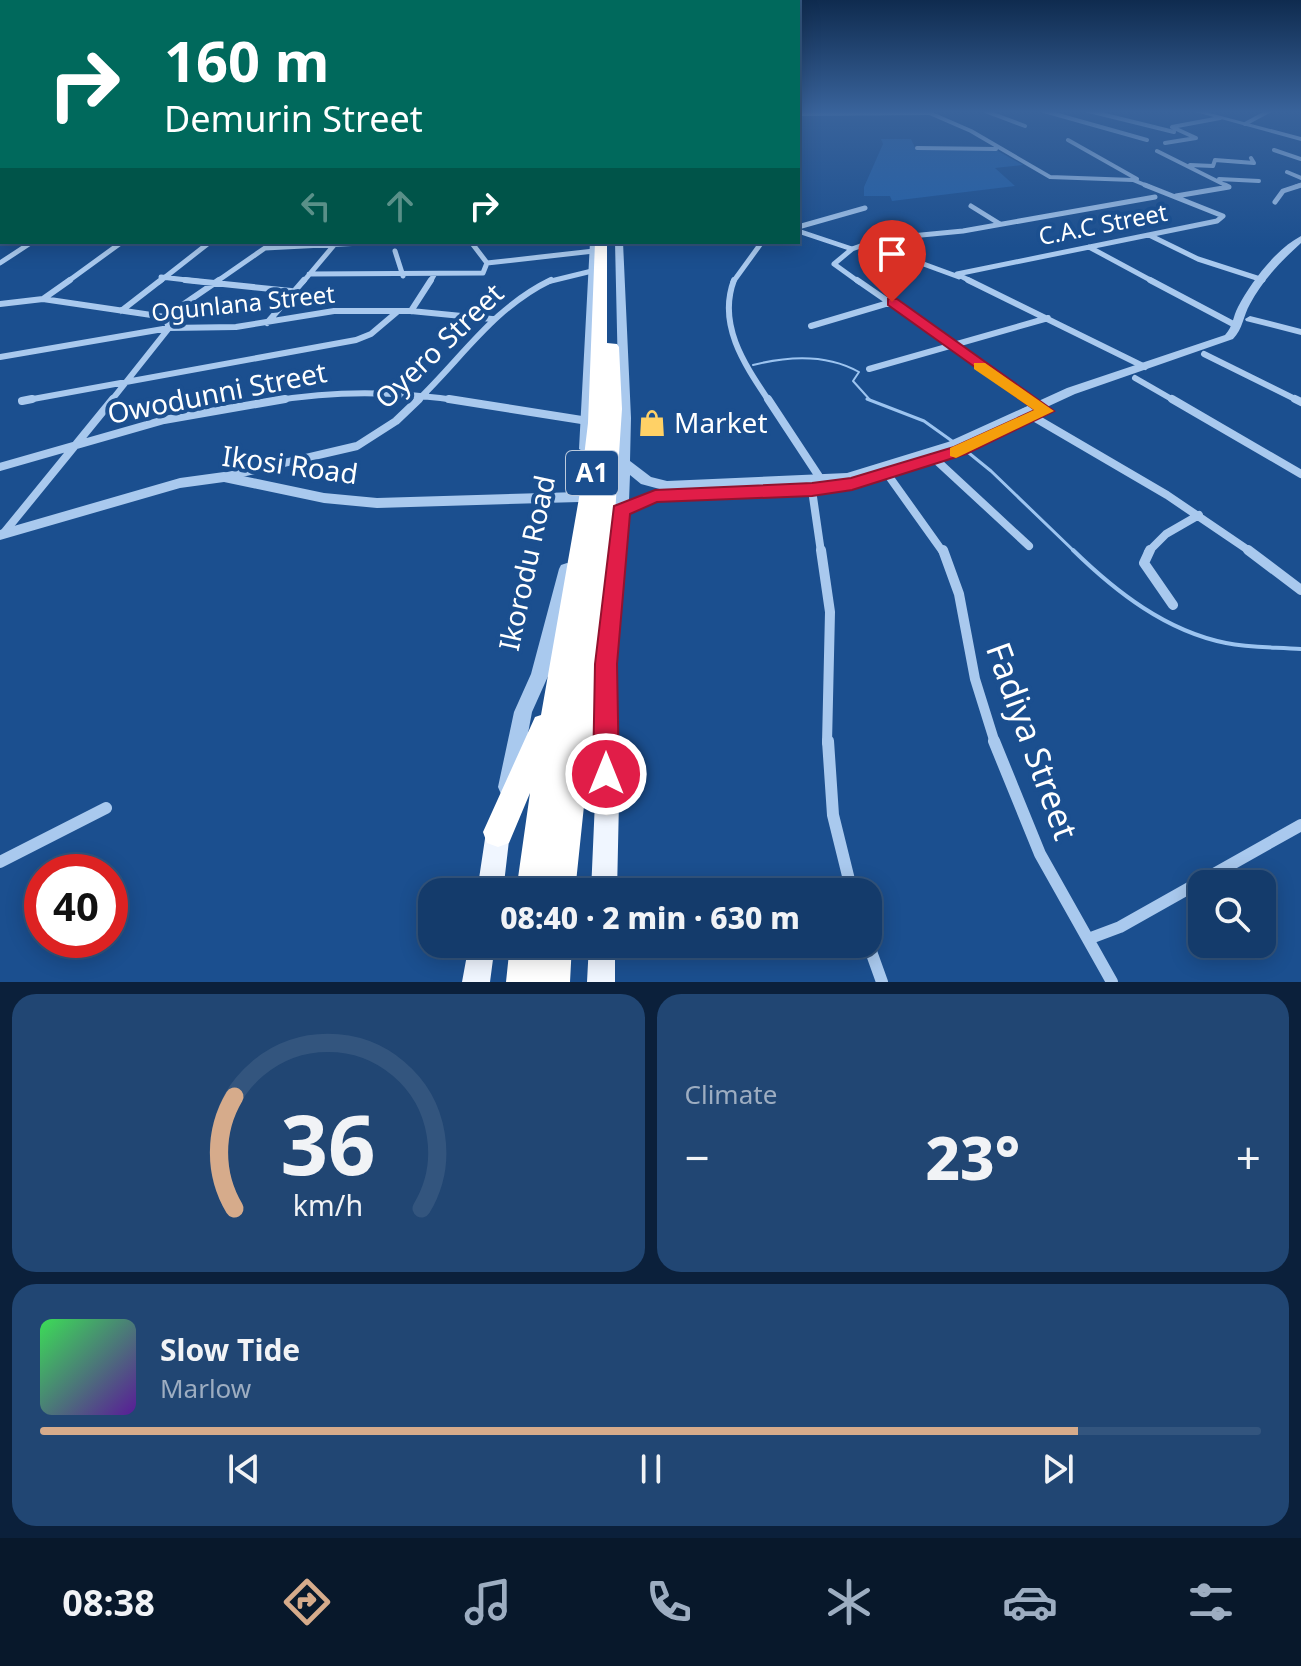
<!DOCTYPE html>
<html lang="en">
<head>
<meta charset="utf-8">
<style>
	body { margin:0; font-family:"Noto Sans",sans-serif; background:#214673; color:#f1f3f6; height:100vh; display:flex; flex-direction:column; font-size:30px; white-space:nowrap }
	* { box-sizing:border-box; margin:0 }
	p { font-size:26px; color:#9dadc1 }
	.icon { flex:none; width:44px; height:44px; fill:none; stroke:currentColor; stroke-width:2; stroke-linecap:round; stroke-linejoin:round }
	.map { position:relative; height:982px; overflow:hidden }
	.side { display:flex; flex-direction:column; gap:12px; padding:12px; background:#0b203b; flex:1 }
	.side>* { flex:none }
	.banner { position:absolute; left:0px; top:0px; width:800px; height:244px; box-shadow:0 4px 20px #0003,0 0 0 2px #33557e; background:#00695c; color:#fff; overflow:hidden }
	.buttons { position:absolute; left:1188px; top:870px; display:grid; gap:16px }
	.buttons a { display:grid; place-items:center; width:88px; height:88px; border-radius:16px; background:#143b6b; box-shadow:0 4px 20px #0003,0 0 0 2px #33557e; font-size:40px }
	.speed { position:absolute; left:24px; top:854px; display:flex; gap:16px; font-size:40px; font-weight:700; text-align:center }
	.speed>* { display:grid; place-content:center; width:104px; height:104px; border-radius:50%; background:#143b6b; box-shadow:0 4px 20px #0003,0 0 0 2px #33557e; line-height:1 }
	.speed .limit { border:12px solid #d22; background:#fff; color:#111 }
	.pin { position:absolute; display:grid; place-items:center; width:68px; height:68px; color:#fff; margin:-82px -34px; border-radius:50% 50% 50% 0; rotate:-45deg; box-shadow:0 0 8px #0007 }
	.pin .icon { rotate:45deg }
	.me { position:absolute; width:88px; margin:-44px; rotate:0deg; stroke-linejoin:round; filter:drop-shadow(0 0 6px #0008) }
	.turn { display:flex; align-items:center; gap:28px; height:168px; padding:0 32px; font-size:36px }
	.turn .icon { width:104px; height:104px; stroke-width:2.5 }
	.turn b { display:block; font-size:56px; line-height:68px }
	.lanes { display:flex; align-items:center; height:76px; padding:0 32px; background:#0003; justify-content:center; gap:40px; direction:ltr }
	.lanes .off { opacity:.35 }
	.big { font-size:60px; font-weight:800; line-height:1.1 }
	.side .card { flex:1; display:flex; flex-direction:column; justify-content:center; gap:12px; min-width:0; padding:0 28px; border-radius:24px; background:#214673 }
	.side .dial { align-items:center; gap:0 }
	.dial svg { height:208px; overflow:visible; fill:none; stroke:#33557e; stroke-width:7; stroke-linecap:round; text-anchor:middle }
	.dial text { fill:#f1f3f6; stroke:none }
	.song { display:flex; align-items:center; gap:24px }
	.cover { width:96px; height:96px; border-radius:12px; background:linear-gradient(135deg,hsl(130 70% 55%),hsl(270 70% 35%)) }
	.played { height:8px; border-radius:4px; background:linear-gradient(90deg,#d6ab8b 85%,#33557e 85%) }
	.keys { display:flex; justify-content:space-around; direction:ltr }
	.heat { display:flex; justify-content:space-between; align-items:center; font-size:44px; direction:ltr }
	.side .tiles { flex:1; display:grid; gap:12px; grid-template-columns:1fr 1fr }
	.card:last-child { grid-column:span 2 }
	.trip { position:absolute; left:418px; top:878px; width:464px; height:80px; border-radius:24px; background:#143b6b; box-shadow:0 4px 20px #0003,0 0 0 2px #33557e; font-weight:800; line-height:80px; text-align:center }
	.menu { display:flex; height:128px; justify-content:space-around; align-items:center; background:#08182b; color:#9dadc1 }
	.menu .icon { width:56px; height:56px }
	.menu .on { color:#d6ab8b }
	.menu b { font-size:36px; color:#f1f3f6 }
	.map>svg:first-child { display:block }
	.green { fill:#2461a8 }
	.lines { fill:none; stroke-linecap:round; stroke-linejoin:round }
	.stream-far2 { stroke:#9cc4f0; stroke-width:2 }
	.stream-far1 { stroke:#9cc4f0; stroke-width:3 }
	.stream { stroke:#9cc4f0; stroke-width:4 }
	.minor-far5 { stroke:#a9c9ee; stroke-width:4 }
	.minor-far4 { stroke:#a9c9ee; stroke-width:5 }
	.minor-far3 { stroke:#a9c9ee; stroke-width:6 }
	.minor-far2 { stroke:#a9c9ee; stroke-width:8 }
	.minor-far1 { stroke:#a9c9ee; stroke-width:10 }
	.minor { stroke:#a9c9ee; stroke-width:12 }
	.tertiary { fill:#a9c9ee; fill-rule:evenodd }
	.primary { fill:#f0f6ff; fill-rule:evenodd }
	.motorway { fill:#fff; fill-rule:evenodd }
	.route { fill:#e11d48; stroke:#92132f; stroke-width:2 }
	.slow { fill:#f59e0b }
	.labels { text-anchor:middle; stroke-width:8; stroke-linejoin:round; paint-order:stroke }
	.far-street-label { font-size:24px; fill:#fff; stroke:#1b4f8f }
	.shield { fill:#1b4f8f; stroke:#bbcadd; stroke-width:2 }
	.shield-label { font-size:26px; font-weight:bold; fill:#fff }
	.street-label { font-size:28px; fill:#fff; stroke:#1b4f8f }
	.poi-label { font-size:28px; fill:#fff; stroke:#1b4f8f; text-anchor:start }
	.near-street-label { font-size:34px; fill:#fff; stroke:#1b4f8f }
</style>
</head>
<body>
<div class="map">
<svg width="1301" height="982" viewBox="0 0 1301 982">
	<rect width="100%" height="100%" fill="#1b4f8f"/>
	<path class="green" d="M881 139H911L916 150 998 151 1023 165 995 168 1015 186 892 201 890 196H864V187L883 144Z"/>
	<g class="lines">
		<path class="stream-far2" d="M753 365C788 356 827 354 859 372L853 381 871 401"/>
		<path class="stream-far1" d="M867 399 924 421 952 441
			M959 445 991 471 1075 552"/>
		<path class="stream" d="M1073 550C1116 592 1166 631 1226 643 1251 648 1276 647 1301 649"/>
		<path class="minor-far5" d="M925 111 971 131 1050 177 1133 180 1150 187
			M985 111 1025 126
			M1044 111 1147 140
			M1089 111 1174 132
			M798 114 928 113
			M1245 124 1269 111
			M1068 140 1137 179
			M1165 143 1196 138 1172 127 1220 118
			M917 148 996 149
			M1274 150 1301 159
			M1157 151 1229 187
			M1190 165 1213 166 1215 160 1254 163 1251 158
			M1287 172 1301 178
			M1219 179 1259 181
			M1295 187 1301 185"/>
		<path class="minor-far4" d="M1176 196 1229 187 1225 185
			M1275 202 1283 191 1301 185
			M971 206 1000 224
			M798 227 865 208
			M798 231 852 249
			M1149 235 1198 259 1263 280
			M1089 247 1154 282
			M395 251 403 276
			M918 262 959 277
			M0 263 32 242
			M487 263 594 251
			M309 274 483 273 487 263 471 242
			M161 277 204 282
			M67 282 122 242
			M159 282 210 242
			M216 282 265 248 381 242
			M303 282 335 244
			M430 282 434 275
			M547 282 592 271
			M733 282 762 242
			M859 282 834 264 852 249 880 239 963 231 1155 197
			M972 282 957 274 1217 221 1223 216 1145 185"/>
		<path class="minor-far3" d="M185 280 291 291
			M734 280C717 325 745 365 769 401
			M857 280 1032 401
			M968 280 1145 367
			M1150 280 1237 326
			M43 299 70 280
			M0 304 43 299 165 317 169 328 111 401
			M121 311 161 280
			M411 311 431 280
			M165 317 219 280
			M267 323 304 280
			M811 326 892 302
			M1204 354 1299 401
			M0 357 169 328 236 327 334 311H411L492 319
			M869 369 1048 318
			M1135 378 1175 401
			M22 401 356 340 371 334 397 312
			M273 401C336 390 398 391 461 401
			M417 401C462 358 493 308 551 280"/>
		<path class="minor-far2" d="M449 399 588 421
			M768 399 822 481
			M1029 399 1046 411
			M1172 399 1301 474
			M1295 399 1301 402
			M22 401 32 399
			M1025 412 1167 495 1251 552
			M936 460 1029 546
			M0 467 164 420 285 399
			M888 475 943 552
			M224 477 357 446 396 421 419 399
			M812 490 821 552
			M3 534 113 399
			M1148 552 1166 534 1199 515"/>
		<path class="minor-far1" d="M821 550 830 612 827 743
			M943 550 959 594 975 679 995 743
			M1150 550 1144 563 1173 605
			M1248 550 1301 590"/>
		<path class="minor" d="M828 741 833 815 852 892
			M994 741 1040 854 1112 982
			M0 862 106 808
			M1088 939 1120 927 1301 825
			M868 943 882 982"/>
		<path class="tertiary" d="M1192 111H1202L1301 137V141Z
			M1301 236V243C1281 261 1262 281 1250 304 1243 316 1243 329 1233 339L1075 394 958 448 848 483 677 490 684 495 682 498 657 501 628 513 615 664 616 761 613 768 606 770 599 768 596 761 597 664 615 496 619 418 615 242H623L631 418 630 461 651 477 667 481 847 473 948 442 1067 388 1225 335C1233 327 1233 316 1238 307 1251 282 1276 249 1301 236ZM630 475 641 484 667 491H655L629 501Z
			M590 242H598L593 449 586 453 579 449Z
			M1250 316 1301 329V335L1246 321 1245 319Z
			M224 472 324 493 377 498 579 492 586 497 579 502 377 508 324 503 224 482 180 488 0 540V530L180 478Z
			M567 563 573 565 575 569 549 674 532 712 518 787 515 794 508 797 501 794 498 787 514 712 531 674 559 569 561 565Z"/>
		<path class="primary" d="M607 789 615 793 619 801 617 892H591L595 801 599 793Z
			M498 820 507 823 510 832 503 892H477L486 832 489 823Z
			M469 944H495L490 982H462Z
			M589 944H615V982H587Z"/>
		<path class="motorway" d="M595 242H607V343L617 344 619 347 622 409 615 514 595 701 622 801 617 811 607 816 597 811 587 777 575 892H516L530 793 509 843 498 847 487 843 483 832 535 717 541 715 579 498 588 423Z
			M510 944H572L570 982H506Z"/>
	</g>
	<linearGradient id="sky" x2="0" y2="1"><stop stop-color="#0f2b4f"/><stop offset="0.45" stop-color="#39639b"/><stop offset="1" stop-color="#39639b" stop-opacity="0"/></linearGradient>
	<rect width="1301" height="248" fill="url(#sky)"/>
	<path class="route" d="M888 299H897L1054 411 966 454 852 490 812 496 657 502 630 514 617 664 619 774 616 783 606 786 597 783 593 774 595 664 614 506 655 490 812 483 851 478 954 447 1035 410 888 305Z"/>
	<path class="slow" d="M974 363H985L1054 411 956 458 950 456V448L1034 410 974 369Z"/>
	<defs>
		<g id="shop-bare" transform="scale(2.16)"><path d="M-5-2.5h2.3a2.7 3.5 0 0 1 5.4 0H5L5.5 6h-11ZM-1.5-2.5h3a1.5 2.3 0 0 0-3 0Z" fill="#ffd166" stroke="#1b4f8f" stroke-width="2.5" paint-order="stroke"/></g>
	</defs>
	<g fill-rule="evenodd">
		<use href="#shop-bare" x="652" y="423"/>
	</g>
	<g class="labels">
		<g class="far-street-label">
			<text transform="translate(1103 225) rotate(-11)" y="8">C.A.C Street</text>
			<text transform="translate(243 304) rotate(-6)" y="8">Ogunlana Street</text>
		</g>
		<rect class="shield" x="566" y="451" width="52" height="44" rx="6"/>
		<g class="shield-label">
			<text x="592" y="482">A1</text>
		</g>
		<g class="street-label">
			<text transform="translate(439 346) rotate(-44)" y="10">Oyero Street</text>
			<text transform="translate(217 393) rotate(-11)" y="10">Owodunni Street</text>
			<text transform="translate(290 465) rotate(8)" y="10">Ikosi Road</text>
			<text transform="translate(527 563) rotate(-78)" y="10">Ikorodu Road</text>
		</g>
		<g class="poi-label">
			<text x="674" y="433">Market</text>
		</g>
		<g class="near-street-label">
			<text transform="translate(1032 741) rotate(70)" y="12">Fadiya Street</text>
		</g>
	</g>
</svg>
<div class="buttons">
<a><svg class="icon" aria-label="search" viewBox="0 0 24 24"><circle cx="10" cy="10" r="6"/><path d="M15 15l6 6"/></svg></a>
</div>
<div class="speed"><div class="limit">40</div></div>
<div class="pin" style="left:892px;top:302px;background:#d93025"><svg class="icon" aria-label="arrive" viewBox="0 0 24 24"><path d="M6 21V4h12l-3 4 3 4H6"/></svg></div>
<svg class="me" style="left:606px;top:774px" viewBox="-20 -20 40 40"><circle r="17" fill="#e11d48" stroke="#fff" stroke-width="3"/><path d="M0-11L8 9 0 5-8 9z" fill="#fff"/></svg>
<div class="trip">08:40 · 2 min · 630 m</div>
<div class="banner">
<div class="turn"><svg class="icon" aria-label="right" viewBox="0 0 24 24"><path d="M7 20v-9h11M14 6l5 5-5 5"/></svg><div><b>160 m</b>Demurin Street</div></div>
<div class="lanes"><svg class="icon off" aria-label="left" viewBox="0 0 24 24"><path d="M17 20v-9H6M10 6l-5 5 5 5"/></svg><svg class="icon off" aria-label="ahead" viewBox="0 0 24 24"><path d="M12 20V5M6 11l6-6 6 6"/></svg><svg class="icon" aria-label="right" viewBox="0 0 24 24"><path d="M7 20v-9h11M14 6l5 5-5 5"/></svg></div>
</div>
</div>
<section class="side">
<div class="tiles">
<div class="card dial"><svg viewBox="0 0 100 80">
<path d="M14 69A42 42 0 1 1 86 69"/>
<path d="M14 69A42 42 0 0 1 14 26" stroke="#d6ab8b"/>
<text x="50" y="56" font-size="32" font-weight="700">36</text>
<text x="50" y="72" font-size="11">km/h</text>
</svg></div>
<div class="card"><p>Climate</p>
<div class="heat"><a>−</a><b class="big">23°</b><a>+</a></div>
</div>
<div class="card">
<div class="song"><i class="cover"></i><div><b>Slow Tide</b><p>Marlow</p></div></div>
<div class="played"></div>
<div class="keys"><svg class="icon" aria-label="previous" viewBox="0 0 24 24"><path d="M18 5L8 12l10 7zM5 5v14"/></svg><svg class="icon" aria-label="pause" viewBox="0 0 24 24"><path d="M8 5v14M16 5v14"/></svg><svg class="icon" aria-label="next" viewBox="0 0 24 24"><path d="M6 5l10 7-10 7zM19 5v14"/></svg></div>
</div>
</div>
</section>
<nav class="menu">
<b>08:38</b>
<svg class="icon on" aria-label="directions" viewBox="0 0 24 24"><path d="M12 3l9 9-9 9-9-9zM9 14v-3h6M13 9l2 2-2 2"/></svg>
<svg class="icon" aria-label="music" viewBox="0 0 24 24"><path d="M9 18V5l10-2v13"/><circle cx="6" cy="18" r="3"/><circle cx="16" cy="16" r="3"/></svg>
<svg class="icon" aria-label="phone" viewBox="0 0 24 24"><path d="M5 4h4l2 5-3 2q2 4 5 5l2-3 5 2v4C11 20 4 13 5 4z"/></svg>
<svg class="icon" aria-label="climate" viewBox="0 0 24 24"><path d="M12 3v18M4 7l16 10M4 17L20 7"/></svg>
<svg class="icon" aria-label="car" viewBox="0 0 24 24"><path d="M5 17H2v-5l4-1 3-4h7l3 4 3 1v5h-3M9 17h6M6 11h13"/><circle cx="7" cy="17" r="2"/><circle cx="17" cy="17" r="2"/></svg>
<svg class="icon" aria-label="filters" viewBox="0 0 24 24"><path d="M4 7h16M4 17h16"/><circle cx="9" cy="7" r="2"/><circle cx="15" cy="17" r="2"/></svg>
</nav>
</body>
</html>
